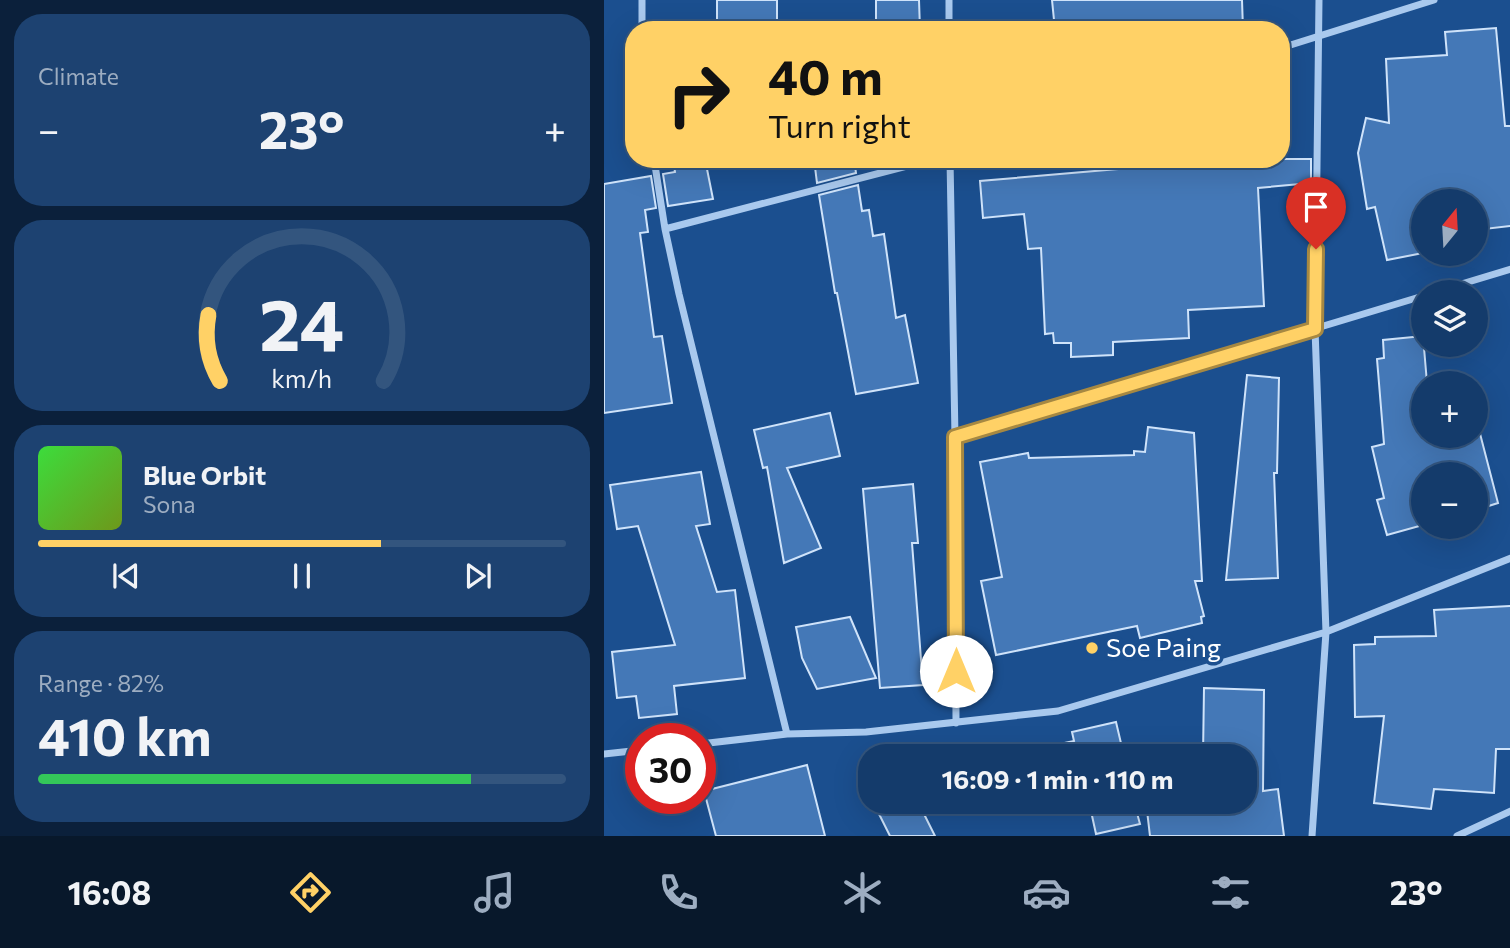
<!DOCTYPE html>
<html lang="en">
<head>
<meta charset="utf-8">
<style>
	body { margin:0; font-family:Commissioner,sans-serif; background:#1d4271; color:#f1f3f6; height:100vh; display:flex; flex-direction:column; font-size:26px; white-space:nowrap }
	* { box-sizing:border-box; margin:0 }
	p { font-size:23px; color:#9dadc1 }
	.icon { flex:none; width:38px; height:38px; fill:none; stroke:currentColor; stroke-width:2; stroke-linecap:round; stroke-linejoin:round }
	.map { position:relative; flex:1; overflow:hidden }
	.sheet { display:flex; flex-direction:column; gap:14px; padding:14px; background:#0b203b; width:604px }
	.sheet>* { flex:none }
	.guide { position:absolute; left:21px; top:21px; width:665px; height:147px; border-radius:28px; box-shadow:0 7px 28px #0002,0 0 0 2px #33557e; background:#ffd166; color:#111; overflow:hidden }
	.needle { width:46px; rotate:18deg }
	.controls { position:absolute; left:807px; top:189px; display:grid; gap:14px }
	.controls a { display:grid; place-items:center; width:77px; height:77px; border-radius:50%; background:#143b6b; box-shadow:0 7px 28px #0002,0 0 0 2px #33557e; font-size:35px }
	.speed { position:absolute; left:21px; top:723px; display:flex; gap:14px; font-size:35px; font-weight:700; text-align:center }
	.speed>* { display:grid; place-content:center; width:91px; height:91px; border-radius:50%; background:#143b6b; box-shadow:0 7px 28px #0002,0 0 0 2px #33557e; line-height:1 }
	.speed .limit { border:10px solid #d22; background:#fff; color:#111 }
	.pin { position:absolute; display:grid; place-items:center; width:60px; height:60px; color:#fff; margin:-72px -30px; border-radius:50% 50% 50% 0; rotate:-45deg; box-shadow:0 0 7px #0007 }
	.pin .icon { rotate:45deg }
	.me { position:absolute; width:77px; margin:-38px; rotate:0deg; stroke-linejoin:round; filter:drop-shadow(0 0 5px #0008) }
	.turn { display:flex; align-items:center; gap:24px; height:147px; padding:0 28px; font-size:32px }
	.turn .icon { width:91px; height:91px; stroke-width:2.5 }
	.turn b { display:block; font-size:49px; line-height:60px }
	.big { font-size:52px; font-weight:700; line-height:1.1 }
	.sheet .tile { flex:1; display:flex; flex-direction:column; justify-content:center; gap:10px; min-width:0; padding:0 24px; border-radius:28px; background:#1d4271 }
	.sheet .dial { align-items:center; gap:0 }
	.dial svg { height:182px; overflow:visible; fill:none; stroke:#33557e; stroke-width:7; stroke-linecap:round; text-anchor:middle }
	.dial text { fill:#f1f3f6; stroke:none }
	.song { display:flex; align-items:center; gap:21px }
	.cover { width:84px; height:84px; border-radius:10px; background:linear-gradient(135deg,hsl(120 70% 55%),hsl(80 70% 35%)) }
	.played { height:7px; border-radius:4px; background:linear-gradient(90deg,#ffd166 65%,#33557e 65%) }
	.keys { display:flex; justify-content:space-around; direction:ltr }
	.heat { display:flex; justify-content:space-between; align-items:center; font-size:38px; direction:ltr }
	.charge { height:10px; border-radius:5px; background:linear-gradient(90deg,#34c759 82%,#33557e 0) }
	.trip { position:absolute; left:254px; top:744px; width:399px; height:70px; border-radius:28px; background:#143b6b; box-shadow:0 7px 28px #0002,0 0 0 2px #33557e; font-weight:700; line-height:70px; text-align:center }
	.dock { display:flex; height:112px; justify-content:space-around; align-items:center; background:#08182b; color:#9dadc1 }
	.dock .icon { width:49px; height:49px }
	.dock .current { color:#ffd166 }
	.dock b { font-size:32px; color:#f1f3f6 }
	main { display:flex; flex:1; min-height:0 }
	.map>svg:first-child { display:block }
	.building { fill:#4478b7; stroke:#cfe3fa; stroke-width:2 }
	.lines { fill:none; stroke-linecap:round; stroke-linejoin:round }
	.street { stroke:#a9c9ee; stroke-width:7 }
	.route-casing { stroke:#a68842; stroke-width:18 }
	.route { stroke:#ffd166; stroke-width:12 }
	.poi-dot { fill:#ffd166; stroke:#1b4f8f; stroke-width:2.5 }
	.labels { text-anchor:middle; stroke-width:7; stroke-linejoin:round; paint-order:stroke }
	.poi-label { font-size:26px; fill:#fff; stroke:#1b4f8f; text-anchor:start }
</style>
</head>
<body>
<main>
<section class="sheet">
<div class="tile"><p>Climate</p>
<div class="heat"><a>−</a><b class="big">23°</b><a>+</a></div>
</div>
<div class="tile dial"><svg viewBox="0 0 100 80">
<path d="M14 69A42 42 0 1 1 86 69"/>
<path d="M14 69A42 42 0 0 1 9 40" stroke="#ffd166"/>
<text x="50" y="56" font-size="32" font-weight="700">24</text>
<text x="50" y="72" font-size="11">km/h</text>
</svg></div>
<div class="tile">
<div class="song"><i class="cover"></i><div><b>Blue Orbit</b><p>Sona</p></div></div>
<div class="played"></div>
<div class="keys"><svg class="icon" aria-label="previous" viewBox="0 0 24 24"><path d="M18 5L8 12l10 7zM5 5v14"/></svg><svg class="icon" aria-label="pause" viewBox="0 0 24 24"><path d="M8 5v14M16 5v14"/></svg><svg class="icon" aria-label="next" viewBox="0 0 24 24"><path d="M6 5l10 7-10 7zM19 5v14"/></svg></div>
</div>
<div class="tile"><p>Range · 82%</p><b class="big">410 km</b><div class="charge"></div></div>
</section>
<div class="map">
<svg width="907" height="836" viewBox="0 0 907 836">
	<rect width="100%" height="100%" fill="#1b4f8f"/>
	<path class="building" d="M113 0H173V30H113Z
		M272 0H315L316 30H272Z
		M448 0H638L639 30H451Z
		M892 28 901 126H907V226L872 230V201H819V253L783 260 771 207 763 209 754 153 762 118 785 123 782 59 843 55 841 32Z
		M69 159H101L109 199 64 206 59 174 71 172Z
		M210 159H250L252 173 213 183Z
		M537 159H707V183L654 188 660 306 584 310 585 338 509 342V355L467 357V343H450L449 333 441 334 437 248 424 249 420 214 379 218 376 181 537 167Z
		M47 176 52 208 41 210 44 232 36 233 50 337 58 336 68 403 0 413V184Z
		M254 185 258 211 265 210 269 236 280 234 292 318 301 315 314 383 252 394 233 293H231L215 195Z
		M819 336 823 383H819V436H872V422H873L894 503 872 510V474H819V525L783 535 773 500 780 498 768 447 780 444 773 359 780 358 779 340Z
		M643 375 675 378 673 473H670L674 578 622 580Z
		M226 413 236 456 183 468 217 548 180 563 163 467 159 468 150 430Z
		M544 427 590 433 598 581H591L600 616 597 617 598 623 536 638 533 626 392 655 377 581 398 577 376 462 424 453 425 458 530 455V451L541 452Z
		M97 472 106 524 92 526 113 592 131 590 141 678 70 686 73 714 35 718 32 696 13 698 8 652 71 645 34 526 13 529 6 485Z
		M309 484 314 543H308L319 685 276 688 259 489Z
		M907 606V749H892L890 793 830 789 827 809 770 803 780 716 751 717 750 645 771 644V637L832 636 830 610Z
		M246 617 272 678 213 689 198 658 192 627Z
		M600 688 660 690 659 791 674 789 680 836H546L542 802H640V756H599Z
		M512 722 520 756H398L470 741 468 732Z
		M203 765 221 836H112L100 791Z
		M269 802H314L331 836H286Z
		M408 802H444L409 809Z
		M485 802H530L536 824 492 834Z"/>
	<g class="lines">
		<path class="street" d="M38 0V30
			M345 0V30
			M677 48 830 0
			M50 159 61 229 75 294 183 734
			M346 159 351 437 352 723
			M61 229 330 159
			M831 292 907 269
			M351 437 819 296
			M96 744 183 734 262 732 454 711 722 632 907 558
			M0 754 37 750
			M708 836 722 632 711 329 715 0
			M853 836 907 811"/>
	</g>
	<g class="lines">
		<g class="route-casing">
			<path id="route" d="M352 671 351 437 711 329 712 249"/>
		</g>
		<use href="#route" class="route"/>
	</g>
	<circle class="poi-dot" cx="488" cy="648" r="7"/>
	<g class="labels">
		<g class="poi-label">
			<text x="502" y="657">Soe Paing</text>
		</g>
	</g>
</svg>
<div class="controls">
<a><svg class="needle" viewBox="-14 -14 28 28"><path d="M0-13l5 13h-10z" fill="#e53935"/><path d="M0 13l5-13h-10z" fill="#9dadc1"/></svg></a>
<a><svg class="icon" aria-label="layers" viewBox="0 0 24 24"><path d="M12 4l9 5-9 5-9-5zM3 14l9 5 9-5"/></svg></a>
<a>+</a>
<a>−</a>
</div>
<div class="speed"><div class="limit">30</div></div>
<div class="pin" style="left:712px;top:249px;background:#d93025"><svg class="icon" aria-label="arrive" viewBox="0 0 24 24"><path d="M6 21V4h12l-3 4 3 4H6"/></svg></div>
<svg class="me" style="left:352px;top:671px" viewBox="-20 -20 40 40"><circle r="19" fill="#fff"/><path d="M0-13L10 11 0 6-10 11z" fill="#ffd166"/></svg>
<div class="trip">16:09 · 1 min · 110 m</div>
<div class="guide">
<div class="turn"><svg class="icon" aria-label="right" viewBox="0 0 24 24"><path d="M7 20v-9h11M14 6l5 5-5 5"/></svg><div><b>40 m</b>Turn right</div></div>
</div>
</div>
</main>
<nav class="dock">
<b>16:08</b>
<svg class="icon current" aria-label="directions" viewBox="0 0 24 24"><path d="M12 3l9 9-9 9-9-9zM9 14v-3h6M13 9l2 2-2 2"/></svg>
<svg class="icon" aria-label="music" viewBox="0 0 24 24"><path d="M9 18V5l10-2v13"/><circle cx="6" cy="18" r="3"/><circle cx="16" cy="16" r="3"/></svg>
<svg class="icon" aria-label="phone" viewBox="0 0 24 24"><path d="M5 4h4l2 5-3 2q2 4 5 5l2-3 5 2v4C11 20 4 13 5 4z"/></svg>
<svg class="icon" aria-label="climate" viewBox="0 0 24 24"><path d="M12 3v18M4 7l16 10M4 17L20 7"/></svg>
<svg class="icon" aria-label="car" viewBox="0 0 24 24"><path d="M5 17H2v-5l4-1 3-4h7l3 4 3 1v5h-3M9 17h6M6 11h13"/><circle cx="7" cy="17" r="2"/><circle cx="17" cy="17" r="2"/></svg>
<svg class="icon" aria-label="filters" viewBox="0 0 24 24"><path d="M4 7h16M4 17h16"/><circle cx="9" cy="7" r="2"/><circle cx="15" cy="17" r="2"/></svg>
<b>23°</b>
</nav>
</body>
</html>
